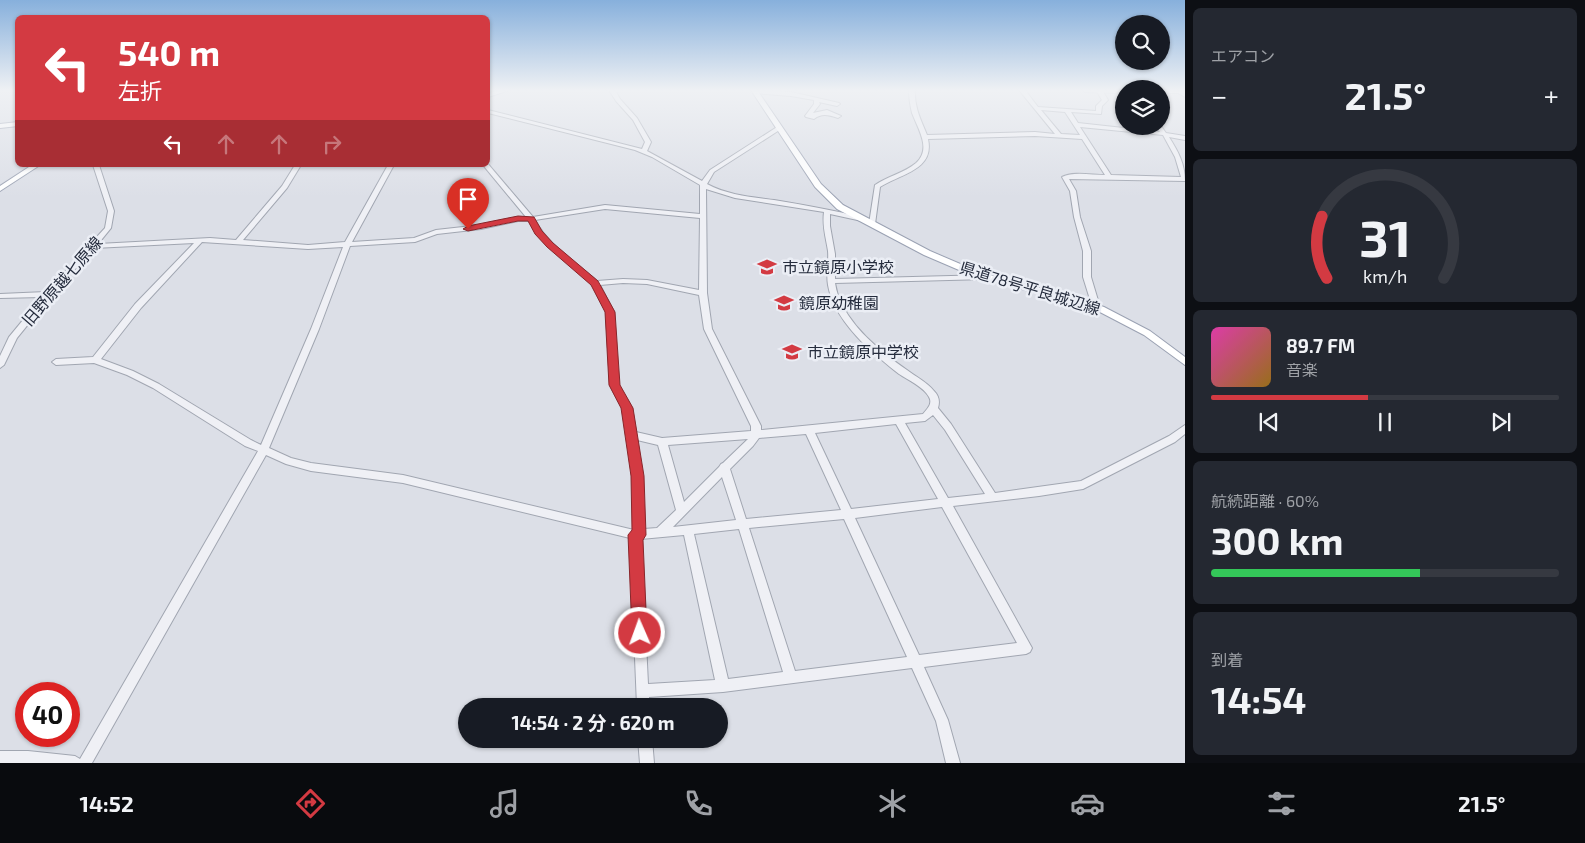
<!DOCTYPE html>
<html lang="ja">
<head>
<meta charset="utf-8">
<style>
	body { margin:0; font-family:"Exo 2","Noto Sans JP",sans-serif; background:#242831; color:#f1f3f6; height:100vh; display:flex; flex-direction:column; font-size:19px; white-space:nowrap }
	* { box-sizing:border-box; margin:0 }
	p { font-size:16px; color:#9ea1a6 }
	.icon { flex:none; width:28px; height:28px; fill:none; stroke:currentColor; stroke-width:2; stroke-linecap:round; stroke-linejoin:round }
	.map { position:relative; flex:1; overflow:hidden }
	.side { display:flex; flex-direction:column; gap:8px; padding:8px; background:#0d0f14; width:400px }
	.side>* { flex:none }
	.hud { position:absolute; left:15px; top:15px; width:475px; height:152px; border-radius:8px; box-shadow:0 1px 4px #0004; background:#d33a42; color:#fff; overflow:hidden }
	.fabs { position:absolute; left:1115px; top:15px; display:grid; gap:10px }
	.fabs a { display:grid; place-items:center; width:55px; height:55px; border-radius:50%; background:#171b24; box-shadow:0 1px 4px #0004; font-size:25px }
	.speed { position:absolute; left:15px; top:682px; display:flex; gap:10px; font-size:25px; font-weight:700; text-align:center }
	.speed>* { display:grid; place-content:center; width:65px; height:65px; border-radius:50%; background:#171b24; box-shadow:0 1px 4px #0004; line-height:1 }
	.speed .limit { border:8px solid #d22; background:#fff; color:#111 }
	.pin { position:absolute; display:grid; place-items:center; width:42px; height:42px; color:#fff; margin:-51px -21px; border-radius:50% 50% 50% 0; rotate:-45deg; box-shadow:0 0 5px #0007 }
	.pin .icon { rotate:45deg }
	.me { position:absolute; width:55px; margin:-28px; rotate:358deg; stroke-linejoin:round; filter:drop-shadow(0 0 4px #0008) }
	.turn { display:flex; align-items:center; gap:18px; height:105px; padding:0 20px; font-size:22px }
	.turn .icon { width:65px; height:65px; stroke-width:2.5 }
	.turn b { display:block; font-size:35px; line-height:42px }
	.lanes { display:flex; align-items:center; height:48px; padding:0 20px; background:#0003; justify-content:center; gap:25px; direction:ltr }
	.lanes .off { opacity:.35 }
	.big { font-size:38px; font-weight:700; line-height:1.1 }
	.side .tile { flex:1; display:flex; flex-direction:column; justify-content:center; gap:8px; min-width:0; padding:0 18px; border-radius:8px; background:#242831 }
	.side .dial { align-items:center; gap:0 }
	.dial svg { height:130px; overflow:visible; fill:none; stroke:#363941; stroke-width:7; stroke-linecap:round; text-anchor:middle }
	.dial text { fill:#f1f3f6; stroke:none }
	.song { display:flex; align-items:center; gap:15px }
	.cover { width:60px; height:60px; border-radius:8px; background:linear-gradient(135deg,hsl(320 70% 55%),hsl(40 70% 35%)) }
	.played { height:5px; border-radius:2px; background:linear-gradient(90deg,#d33a42 45%,#363941 45%) }
	.keys { display:flex; justify-content:space-around; direction:ltr }
	.heat { display:flex; justify-content:space-between; align-items:center; font-size:28px; direction:ltr }
	.charge { height:8px; border-radius:4px; background:linear-gradient(90deg,#34c759 60%,#363941 0) }
	.trip { position:absolute; left:458px; top:698px; width:270px; height:50px; border-radius:25px; background:#171b24; box-shadow:0 1px 4px #0004; font-weight:700; line-height:50px; text-align:center }
	.dock { display:flex; height:80px; justify-content:space-around; align-items:center; background:#090b0e; color:#9ea1a6 }
	.dock .icon { width:35px; height:35px }
	.dock .on { color:#d33a42 }
	.dock b { font-size:22px; color:#f1f3f6 }
	main { display:flex; flex:1; min-height:0 }
	.map>svg:first-child { display:block }
	.lines { fill:none; stroke-linecap:round; stroke-linejoin:round }
	.minor-casing { stroke:#a1a6b1; stroke-width:2 }
	.major-casing { stroke:#9ba2b3; stroke-width:2 }
	.minor { fill:#eff0f5; fill-rule:evenodd }
	.major { fill:#fff; fill-rule:evenodd }
	.route { fill:#d33a42; stroke:#89262b }
	.labels { text-anchor:middle; stroke-width:5; stroke-linejoin:round; paint-order:stroke }
	.poi-label { font-size:16px; fill:#252c3d; stroke:#ebeef5; text-anchor:start }
	.street-label { font-size:16px; fill:#252c3d; stroke:#ebeef5 }
</style>
</head>
<body>
<main>
<div class="map">
<svg width="1185" height="763" viewBox="0 0 1185 763">
	<rect width="100%" height="100%" fill="#dcdfe7"/>
	<g class="lines">
		<g class="minor-casing">
			<path id="minor" d="M609 90H615L620 99 637 118 651 142 647 151 702 181 710 170 777 127H781V129L714 172 707 184C727 195 752 197 774 200 804 205 834 210 864 218L865 219 862 221 830 214V226L835 254V279L990 275 991 277 987 279 835 283C840 319 879 351 907 370 916 377 927 382 934 391 939 396 940 401 938 408L951 424 995 493 1081 481 1169 436 1185 425V434L1175 442 1083 489 1039 496 953 506 1032 648 1030 652 1026 654 924 667 948 720 960 763H946L936 721 912 668 723 692 649 697V706H637L630 538 403 483 311 471 286 464 266 455 92 763H0V751H28L75 756 80 759 258 451 245 446 153 388 127 375 94 363 56 365 52 362 56 359 93 357 135 304 194 243 94 248 51 296 17 338 4 365 0 368V356L9 337 42 297 0 298V294L46 292 105 228 108 211 93 165H99L114 211 111 228 98 244 210 238 236 240 282 186 295 165H301L287 188 243 240 308 245 345 242 388 165H394L352 242 414 238 436 230 481 225 518 217H526L483 165H488V164L533 217 605 205 700 214V185L652 157 635 150 488 113V110L642 149 645 142 633 120 616 101ZM706 189 735 198 824 212C822 226 826 238 828 251 829 262 826 274 828 285 832 308 848 328 864 344 875 354 887 365 899 374 908 380 924 387 929 397 933 404 927 409 923 414L761 430V426L712 329 707 293ZM605 209 700 218 699 290 647 280 623 279 597 281C575 262 549 246 535 220ZM518 221H529L536 233 548 246 592 284 606 312 610 385 622 408 627 435 632 476 634 530 403 475 311 463 291 458 269 448 319 329 350 246 415 242 437 234 481 229ZM202 242 308 249 343 247 311 329 261 445 251 440 159 384 133 371 101 359 141 308ZM623 283 647 284 699 295 704 329 751 426V431L662 438 636 432 632 408 618 385 614 312 600 285ZM933 415 945 430 985 494 948 498 905 423 925 421ZM896 424 938 499 851 509 815 433ZM806 434 841 510 746 519 730 469 753 446 759 438ZM748 439 723 463 721 464 719 467 684 502 668 445ZM637 440 658 445 676 510 657 528 644 529 642 476ZM722 477 736 520 673 527ZM942 507 1017 643 919 655 855 518ZM844 519 907 657 795 671 749 528ZM739 529 783 672 728 679 694 534ZM684 535 715 680 648 684 641 539Z
				M755 90 791 92 839 103 840 104 837 106 819 102 820 104 813 113 827 110 841 116 838 118C828 115 822 113 814 119L806 117 805 116 814 104V100L791 96 753 93V91Z
				M909 90H915C914 107 921 120 927 135L1035 132 1055 134 1019 90H1025L1038 107 1096 111V106L1102 100 1096 90H1102L1108 100 1102 106 1101 114 1071 112 1078 123 1160 132 1155 126H1161L1166 133 1185 136V140L1169 137C1178 151 1185 164 1185 181L1069 179 1076 191 1080 217 1091 251V277L1100 307 1099 309H1093L1083 277V251L1074 217 1070 191 1062 177C1073 171 1092 175 1105 175L1082 139 1035 136 928 139C935 170 900 174 880 187L875 224 874 225H870L869 224 875 185C888 176 904 173 916 163 932 149 918 129 912 113 910 105 909 98 909 90ZM1041 110 1065 112 1080 135 1061 134ZM1080 127 1163 135 1175 157 1181 177 1111 175Z
				M1173 90H1180L1185 93V97Z
				M638 739H652L654 763H640Z"/>
		</g>
		<g class="major-casing">
			<path id="major" d="M500 90H510L488 97V93Z
				M751 90H757L821 184 843 205 930 251 979 272 1084 300 1104 307 1150 331 1185 357V365L1144 335 1098 311 1078 304 973 276 924 255 837 209 815 187Z
				M1082 90H1124V93L1085 92Z
				M1161 90H1185V93H1161Z
				M18 122V126L0 128V124Z
				M32 165H40L0 191V186Z"/>
		</g>
		<use href="#minor" class="minor"/>
		<use href="#major" class="major"/>
	</g>
	<linearGradient id="sky" x2="0" y2="1"><stop stop-color="#87b0dc"/><stop offset="0.46" stop-color="#eff1f4"/><stop offset="1" stop-color="#eff1f4" stop-opacity="0"/></linearGradient>
	<rect width="1185" height="197" fill="url(#sky)"/>
	<path class="route" d="M518 216 534 217 542 231 553 243 598 281 615 312 620 385 633 408 644 476 646 535 643 540 647 633 645 638 640 640 634 638 632 633 628 535 632 530 631 476 621 408 609 385 605 312 591 285 547 247 535 234 528 221H518L468 231 463 229 468 226Z"/>
	<defs>
		<g id="school-bare" transform="scale(1.5)"><path d="M0-5L7-2L0 1L-7-2ZM-4 1L0 2.5L4 1V4Q0 6-4 4Z" fill="#d33a42" stroke="#ebeef5" stroke-width="2.5" paint-order="stroke"/></g>
	</defs>
	<g fill-rule="evenodd">
		<use href="#school-bare" x="767" y="267"/>
		<use href="#school-bare" x="784" y="303"/>
		<use href="#school-bare" x="792" y="352"/>
	</g>
	<g class="labels">
		<g class="poi-label">
			<text x="782" y="273">市立鏡原小学校</text>
			<text x="799" y="309">鏡原幼稚園</text>
			<text x="807" y="358">市立鏡原中学校</text>
		</g>
		<g class="street-label">
			<text transform="translate(62 281) rotate(-49)" y="6">旧野原越七原線</text>
			<text transform="translate(1030 288) rotate(17)" y="6">県道78号平良城辺線</text>
		</g>
	</g>
</svg>
<div class="fabs">
<a><svg class="icon" aria-label="search" viewBox="0 0 24 24"><circle cx="10" cy="10" r="6"/><path d="M15 15l6 6"/></svg></a>
<a><svg class="icon" aria-label="layers" viewBox="0 0 24 24"><path d="M12 4l9 5-9 5-9-5zM3 14l9 5 9-5"/></svg></a>
</div>
<div class="speed"><div class="limit">40</div></div>
<div class="pin" style="left:468px;top:229px;background:#d93025"><svg class="icon" aria-label="arrive" viewBox="0 0 24 24"><path d="M6 21V4h12l-3 4 3 4H6"/></svg></div>
<svg class="me" style="left:640px;top:633px" viewBox="-20 -20 40 40"><circle r="17" fill="#d33a42" stroke="#fff" stroke-width="3"/><path d="M0-11L8 9 0 5-8 9z" fill="#fff"/></svg>
<div class="trip">14:54 · 2 分 · 620 m</div>
<div class="hud">
<div class="turn"><svg class="icon" aria-label="left" viewBox="0 0 24 24"><path d="M17 20v-9H6M10 6l-5 5 5 5"/></svg><div><b>540 m</b>左折</div></div>
<div class="lanes"><svg class="icon" aria-label="left" viewBox="0 0 24 24"><path d="M17 20v-9H6M10 6l-5 5 5 5"/></svg><svg class="icon off" aria-label="ahead" viewBox="0 0 24 24"><path d="M12 20V5M6 11l6-6 6 6"/></svg><svg class="icon off" aria-label="ahead" viewBox="0 0 24 24"><path d="M12 20V5M6 11l6-6 6 6"/></svg><svg class="icon off" aria-label="right" viewBox="0 0 24 24"><path d="M7 20v-9h11M14 6l5 5-5 5"/></svg></div>
</div>
</div>
<section class="side">
<div class="tile"><p>エアコン</p>
<div class="heat"><a>−</a><b class="big">21.5°</b><a>+</a></div>
</div>
<div class="tile dial"><svg viewBox="0 0 100 80">
<path d="M14 69A42 42 0 1 1 86 69"/>
<path d="M14 69A42 42 0 0 1 11 31" stroke="#d33a42"/>
<text x="50" y="56" font-size="32" font-weight="700">31</text>
<text x="50" y="72" font-size="11">km/h</text>
</svg></div>
<div class="tile">
<div class="song"><i class="cover"></i><div><b>89.7 FM</b><p>音楽</p></div></div>
<div class="played"></div>
<div class="keys"><svg class="icon" aria-label="previous" viewBox="0 0 24 24"><path d="M18 5L8 12l10 7zM5 5v14"/></svg><svg class="icon" aria-label="pause" viewBox="0 0 24 24"><path d="M8 5v14M16 5v14"/></svg><svg class="icon" aria-label="next" viewBox="0 0 24 24"><path d="M6 5l10 7-10 7zM19 5v14"/></svg></div>
</div>
<div class="tile"><p>航続距離 · 60%</p><b class="big">300 km</b><div class="charge"></div></div>
<div class="tile"><p>到着</p><b class="big">14:54</b></div>
</section>
</main>
<nav class="dock">
<b>14:52</b>
<svg class="icon on" aria-label="directions" viewBox="0 0 24 24"><path d="M12 3l9 9-9 9-9-9zM9 14v-3h6M13 9l2 2-2 2"/></svg>
<svg class="icon" aria-label="music" viewBox="0 0 24 24"><path d="M9 18V5l10-2v13"/><circle cx="6" cy="18" r="3"/><circle cx="16" cy="16" r="3"/></svg>
<svg class="icon" aria-label="phone" viewBox="0 0 24 24"><path d="M5 4h4l2 5-3 2q2 4 5 5l2-3 5 2v4C11 20 4 13 5 4z"/></svg>
<svg class="icon" aria-label="climate" viewBox="0 0 24 24"><path d="M12 3v18M4 7l16 10M4 17L20 7"/></svg>
<svg class="icon" aria-label="car" viewBox="0 0 24 24"><path d="M5 17H2v-5l4-1 3-4h7l3 4 3 1v5h-3M9 17h6M6 11h13"/><circle cx="7" cy="17" r="2"/><circle cx="17" cy="17" r="2"/></svg>
<svg class="icon" aria-label="filters" viewBox="0 0 24 24"><path d="M4 7h16M4 17h16"/><circle cx="9" cy="7" r="2"/><circle cx="15" cy="17" r="2"/></svg>
<b>21.5°</b>
</nav>
</body>
</html>
